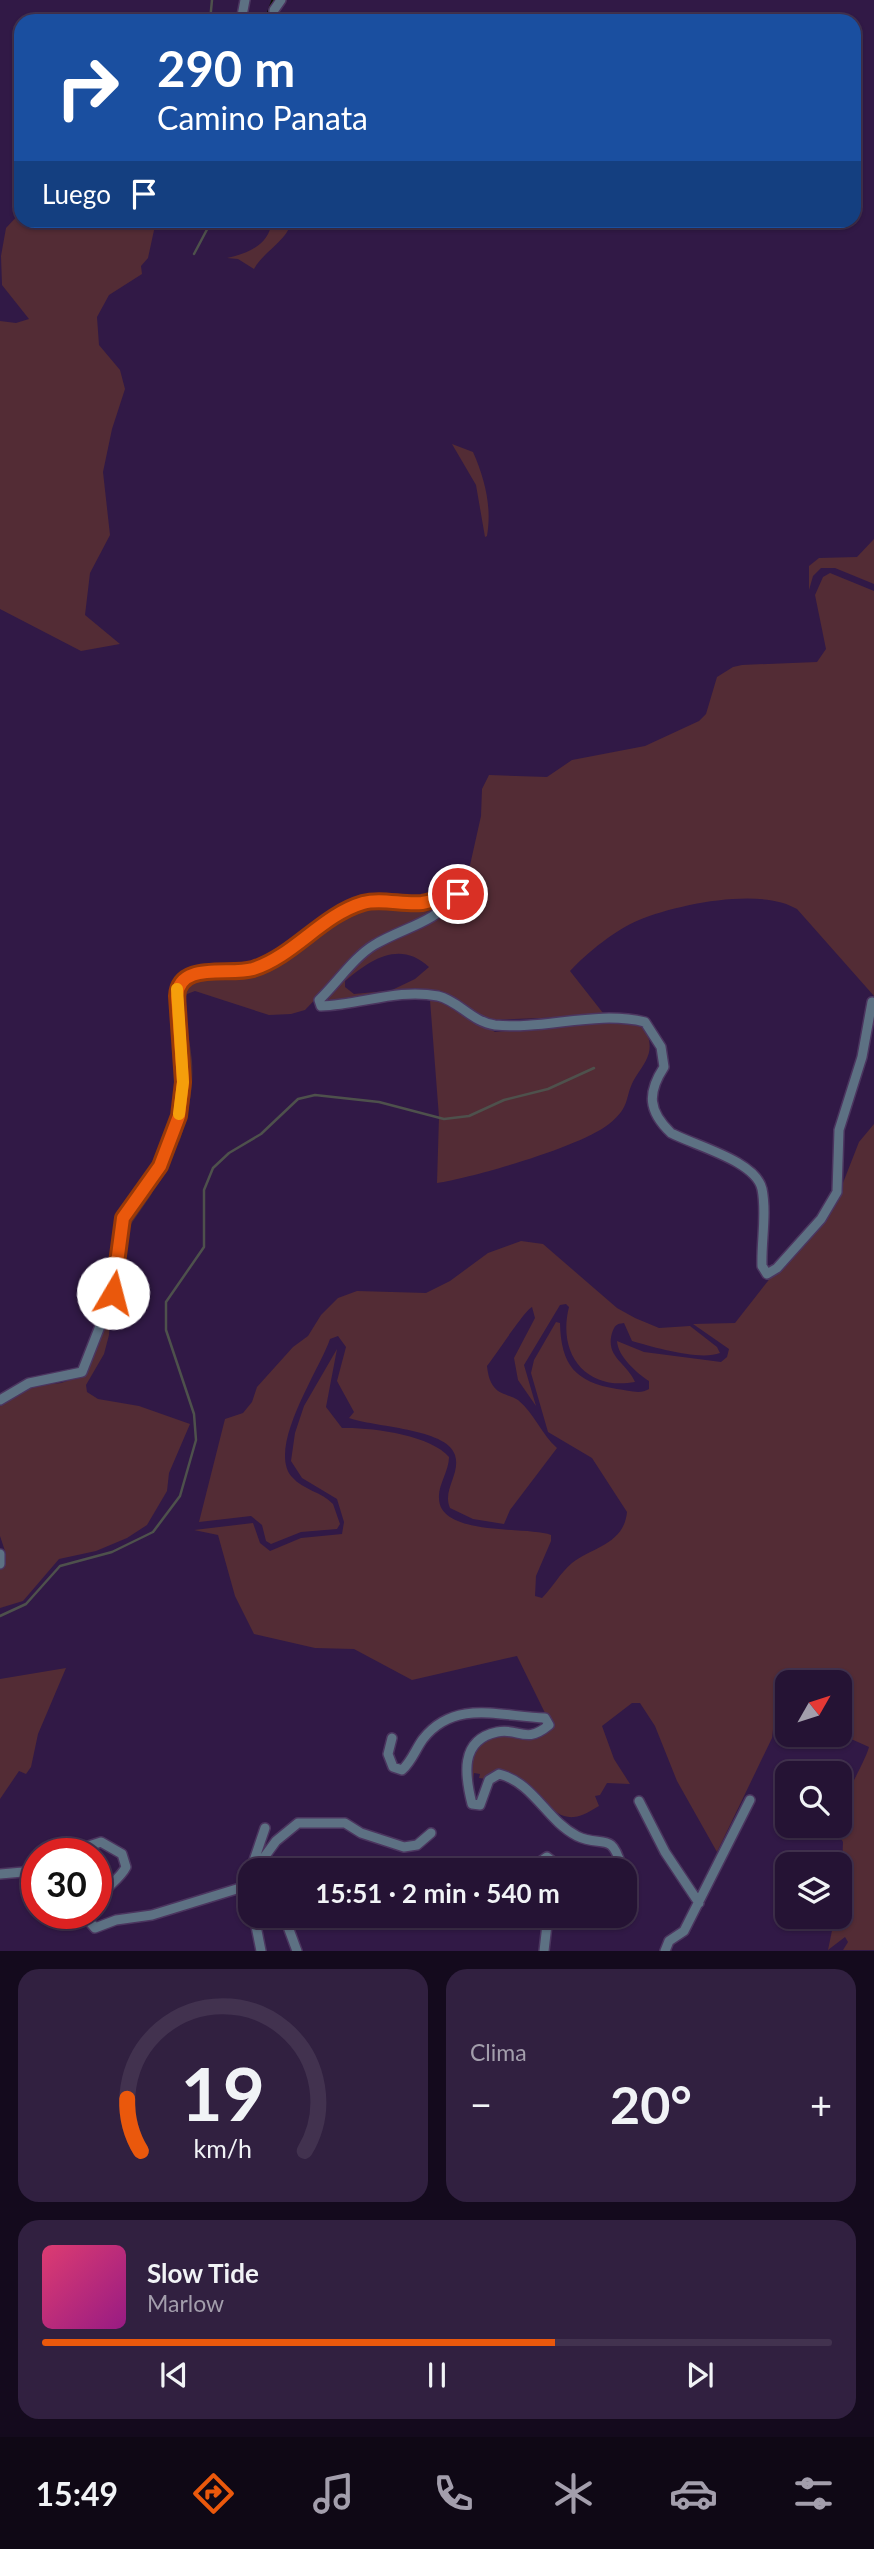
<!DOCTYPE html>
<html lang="es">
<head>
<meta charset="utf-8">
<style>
	body { margin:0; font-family:Lato,sans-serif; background:#312040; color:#f1f3f6; height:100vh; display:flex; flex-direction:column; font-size:26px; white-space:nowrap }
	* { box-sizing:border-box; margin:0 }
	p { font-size:23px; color:#a39eac }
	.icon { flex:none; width:38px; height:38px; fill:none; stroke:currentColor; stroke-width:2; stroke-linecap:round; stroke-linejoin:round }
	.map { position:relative; height:1951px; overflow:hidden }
	.drawer { display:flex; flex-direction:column; gap:18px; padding:18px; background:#140a1d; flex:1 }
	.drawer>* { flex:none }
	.top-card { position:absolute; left:14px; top:14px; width:847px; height:214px; border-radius:21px; box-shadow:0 2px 5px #0004,0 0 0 2px #42324f; background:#1a4fa0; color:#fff; overflow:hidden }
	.needle { width:46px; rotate:51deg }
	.buttons { position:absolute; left:775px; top:1670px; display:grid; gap:14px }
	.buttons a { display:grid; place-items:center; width:77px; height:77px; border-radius:14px; background:#251334; box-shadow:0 2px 5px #0004,0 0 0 2px #42324f; font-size:35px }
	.speed { position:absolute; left:21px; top:1838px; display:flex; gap:14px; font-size:35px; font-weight:700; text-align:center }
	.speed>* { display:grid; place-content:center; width:91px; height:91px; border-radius:50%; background:#251334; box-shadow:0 2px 5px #0004,0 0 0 2px #42324f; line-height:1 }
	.speed .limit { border:10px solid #d22; background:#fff; color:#111 }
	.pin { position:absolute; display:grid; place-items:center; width:60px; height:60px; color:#fff; margin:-30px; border:4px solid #fff; border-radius:50%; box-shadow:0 2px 7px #0007 }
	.me { position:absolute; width:77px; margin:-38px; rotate:8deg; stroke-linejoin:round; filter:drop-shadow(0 0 5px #0008) }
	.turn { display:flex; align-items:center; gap:24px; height:147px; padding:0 28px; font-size:32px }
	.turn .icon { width:91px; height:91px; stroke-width:2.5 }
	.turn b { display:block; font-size:49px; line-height:60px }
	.then { display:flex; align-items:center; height:66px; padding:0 28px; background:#0003; gap:14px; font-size:26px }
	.big { font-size:52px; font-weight:700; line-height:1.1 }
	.drawer .tile { flex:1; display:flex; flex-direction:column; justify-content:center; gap:10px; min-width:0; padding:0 24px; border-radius:21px; background:#312040 }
	.drawer .dial { align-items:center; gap:0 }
	.dial svg { height:182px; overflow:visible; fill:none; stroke:#42324f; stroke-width:7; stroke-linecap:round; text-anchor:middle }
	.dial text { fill:#f1f3f6; stroke:none }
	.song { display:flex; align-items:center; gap:21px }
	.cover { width:84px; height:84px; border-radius:10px; background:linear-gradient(135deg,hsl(340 70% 55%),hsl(310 70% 35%)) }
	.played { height:7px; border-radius:4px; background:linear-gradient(90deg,#ea580c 65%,#42324f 65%) }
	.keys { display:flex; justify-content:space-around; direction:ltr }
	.heat { display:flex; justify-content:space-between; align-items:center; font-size:38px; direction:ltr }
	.drawer .tiles { flex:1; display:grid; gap:18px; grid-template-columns:1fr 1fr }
	.tile:last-child { grid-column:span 2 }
	.trip { position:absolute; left:238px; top:1858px; width:399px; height:70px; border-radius:21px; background:#251334; box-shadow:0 2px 5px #0004,0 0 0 2px #42324f; font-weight:700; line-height:70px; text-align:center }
	.tabs { display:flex; height:112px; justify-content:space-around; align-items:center; background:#0f0815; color:#a39eac }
	.tabs .icon { width:49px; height:49px }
	.tabs .active { color:#ea580c }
	.tabs b { font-size:32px; color:#f1f3f6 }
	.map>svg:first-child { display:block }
	.green { fill:#532c35 }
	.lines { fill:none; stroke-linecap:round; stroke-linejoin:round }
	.stream { stroke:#4e514c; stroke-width:2.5 }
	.canal { stroke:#0b1400; stroke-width:8 }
	.minor-casing { stroke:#4b355f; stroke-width:12 }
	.minor { stroke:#5d7183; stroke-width:9 }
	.route-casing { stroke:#983908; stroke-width:18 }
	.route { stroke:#ea580c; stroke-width:12 }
	.slow { stroke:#f59e0b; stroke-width:12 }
</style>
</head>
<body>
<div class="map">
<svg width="874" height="1951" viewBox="0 0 874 1951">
	<rect width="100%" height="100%" fill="#311946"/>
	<path class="green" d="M21 212V220L156 221 148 258 141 266 142 274 109 295 97 317 99 345 120 370 125 389 112 429 103 472 110 535 90 573 85 615 120 644 81 651 0 609V321L16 323 29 319 2 285 1 256 6 228Z
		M272 221H289L291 224C284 243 264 251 254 269L238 259 227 258C249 253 269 245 272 221Z
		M452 444 473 452C485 479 492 507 487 536L485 537 476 485Z
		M874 539V584L835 568H821L813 576 809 590V566L819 558 857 557Z
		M830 573 874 591V996L797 909C761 887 678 904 639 920 615 930 588 952 570 971L603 1013 594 1016 490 1020 425 991 392 990 415 979 429 967C400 940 371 959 345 981V987L354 994 386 991 328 1002C329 992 338 983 346 976 354 968 363 956 373 949 403 930 445 926 464 892L481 816 482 789 489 775 547 777 572 760 645 746 699 721 706 714 717 677 733 667 742 665 817 662 826 649 815 595 823 577Z
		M449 899 432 912 366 946 305 1010 291 1014 269 1015 195 991 187 994C183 1017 190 1038 192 1061 194 1090 188 1115 179 1143L184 1108 182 988 193 979 237 978 267 968 333 922 363 908H420Z
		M430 1000 447 1003 495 1032 604 1021 644 1025C655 1050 649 1057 635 1078 624 1096 632 1106 609 1124 580 1147 475 1177 437 1183L439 1117Z
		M874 1124V1950H843L848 1942 845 1937 828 1950 835 1916H840L843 1842C826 1818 862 1772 869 1747L840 1734V1682H788L787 1713 784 1710 775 1713 772 1738 717 1852 677 1781 655 1726 640 1703H632L602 1726 614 1759 630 1784 607 1783 600 1795 595 1796 599 1806C592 1810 583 1816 574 1817 546 1820 530 1772 496 1771L486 1779 479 1778 480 1774 474 1773 471 1798 469 1757 481 1743 499 1734 524 1740 551 1728 553 1720 545 1713 517 1656 412 1680 354 1649 315 1648 254 1634 235 1596 218 1535 194 1530 253 1523 260 1543 270 1551 301 1538 342 1534 344 1522 337 1499 302 1478 291 1461 295 1433 304 1406 337 1349 326 1407 342 1428C370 1427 431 1435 449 1457 449 1471 438 1485 439 1498 439 1537 528 1526 551 1535V1541L536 1576 535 1596 542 1598C553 1587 560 1573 572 1563 593 1547 624 1544 627 1512L592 1458 548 1432 531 1373 534 1360 556 1322 560 1323C561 1365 575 1382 617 1389 628 1390 640 1395 649 1389V1381C637 1373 618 1357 617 1341L644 1352 721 1362 727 1357 729 1349 693 1324 735 1323 841 1188 859 1142Z
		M172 1151 151 1195 129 1227 125 1270 110 1320 109 1335 104 1354 86 1385 87 1392 98 1399 139 1406 190 1424 169 1473 167 1491 147 1525 127 1538 96 1551 59 1559 23 1601 0 1608V1568L6 1554 0 1536V1404L29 1386 61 1383 84 1375 94 1356 109 1309 126 1227Z
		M521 1241 543 1244 617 1308 635 1318 659 1328 690 1326 717 1347 720 1353C700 1361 653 1347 632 1341L624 1323C616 1324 615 1325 612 1333 605 1357 627 1363 635 1382 586 1391 557 1354 569 1307L566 1304 560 1305 524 1365 536 1406 518 1380 514 1358 535 1318 532 1307C525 1310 495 1356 487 1366 488 1374 489 1380 494 1387 500 1395 511 1395 518 1400 535 1414 541 1434 557 1448L510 1510 504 1524 473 1519 450 1508C442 1490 461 1474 455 1455 447 1428 372 1427 349 1418L354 1412 337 1381 346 1347 338 1336 330 1339C320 1369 266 1448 292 1477 303 1490 322 1492 333 1504L340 1524 337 1529 301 1532 271 1544 266 1541 262 1525 251 1516 199 1522 225 1419 243 1413 252 1402 257 1387 293 1347 308 1336 321 1315 338 1298 357 1291 426 1293 450 1281 488 1253Z
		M66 1668 38 1734 31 1767 26 1774 19 1771 0 1799V1679Z"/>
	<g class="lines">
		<path class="stream" d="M210 21 212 0
			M194 254 212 220
			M0 1616 26 1604 60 1566 112 1552 153 1532 180 1496 196 1440 194 1414 166 1330V1302L204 1247V1190L213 1168 229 1153 261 1134 298 1099 315 1095 379 1102 444 1119 469 1116 504 1100 548 1089 594 1068"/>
		<path class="canal" d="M268 21 275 2"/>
		<g class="minor-casing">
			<path id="minor" d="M241 21 245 0
				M274 21V10L281 0
				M458 894C432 925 406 926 374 945 354 957 336 984 319 1000L321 1006C361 1005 397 988 438 996 459 1001 472 1022 495 1025 545 1030 595 1010 645 1022L661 1047 664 1067C647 1093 648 1111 671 1133 696 1146 756 1161 762 1189 767 1214 761 1242 762 1266L767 1274 777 1268 821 1219 837 1192 839 1130 862 1057 872 1002
				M0 1400 29 1383 82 1372 113 1293 123 1218 160 1166 179 1116 183 1082 177 996C179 961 229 976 253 969 294 956 322 915 363 903 381 898 403 905 422 903 434 901 445 896 458 894
				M0 1554V1564
				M392 1738 388 1754 393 1767 402 1770C412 1761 415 1750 423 1739 455 1698 502 1717 545 1718L549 1725C525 1745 519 1727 497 1732 459 1740 465 1776 472 1804L480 1805 489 1780 499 1774C534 1783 546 1820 577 1836 601 1848 612 1830 621 1866L616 1871
				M639 1801 665 1852 699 1903
				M67 1853 101 1842 122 1854 126 1867C119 1881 104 1887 96 1902
				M254 1871 276 1841 298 1823H345L361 1833 404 1847 417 1845 431 1833
				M265 1871H267
				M539 1871 540 1862 547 1857 565 1871
				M0 1874 23 1872 37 1866
				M250 1888 248 1878 265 1828
				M91 1913 89 1921 95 1928 116 1920 152 1915 240 1888
				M254 1916 261 1951
				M284 1916 297 1951
				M544 1951 548 1916
				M665 1951 669 1941 684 1931 750 1800"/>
		</g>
		<use href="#minor" class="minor"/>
	</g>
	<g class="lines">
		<g class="route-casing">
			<path id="route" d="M113 1293 123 1218 160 1166 179 1116 183 1082 177 996C179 961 229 976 253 969 294 956 322 915 363 903 381 898 403 905 422 903 434 901 445 896 458 894"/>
		</g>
		<use href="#route" class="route"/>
		<path class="slow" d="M177 989 183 1082 179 1114"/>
	</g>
</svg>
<div class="buttons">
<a><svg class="needle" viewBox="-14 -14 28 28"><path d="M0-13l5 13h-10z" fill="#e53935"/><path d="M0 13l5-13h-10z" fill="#a39eac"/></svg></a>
<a><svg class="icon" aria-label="search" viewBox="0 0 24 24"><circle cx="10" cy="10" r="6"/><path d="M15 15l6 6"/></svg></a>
<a><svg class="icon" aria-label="layers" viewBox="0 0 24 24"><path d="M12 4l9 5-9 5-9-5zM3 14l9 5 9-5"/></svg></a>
</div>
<div class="speed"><div class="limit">30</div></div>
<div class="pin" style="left:458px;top:894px;background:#d93025"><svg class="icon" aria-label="arrive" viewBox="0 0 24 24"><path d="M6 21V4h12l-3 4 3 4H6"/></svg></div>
<svg class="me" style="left:113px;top:1293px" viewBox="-20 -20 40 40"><circle r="19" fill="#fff"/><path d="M0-13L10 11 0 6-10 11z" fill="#ea580c"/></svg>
<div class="trip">15:51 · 2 min · 540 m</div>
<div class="top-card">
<div class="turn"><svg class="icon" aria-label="right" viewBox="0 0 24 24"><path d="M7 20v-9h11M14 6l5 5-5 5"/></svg><div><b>290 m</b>Camino Panata</div></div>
<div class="then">Luego<svg class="icon" aria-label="arrive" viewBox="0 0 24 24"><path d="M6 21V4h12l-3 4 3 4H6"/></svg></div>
</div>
</div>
<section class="drawer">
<div class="tiles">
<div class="tile dial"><svg viewBox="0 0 100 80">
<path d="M14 69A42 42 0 1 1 86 69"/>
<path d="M14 69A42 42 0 0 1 8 46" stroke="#ea580c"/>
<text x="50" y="56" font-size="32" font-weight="700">19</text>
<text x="50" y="72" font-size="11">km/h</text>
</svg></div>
<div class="tile"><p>Clima</p>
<div class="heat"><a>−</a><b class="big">20°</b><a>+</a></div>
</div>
<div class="tile">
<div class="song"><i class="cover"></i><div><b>Slow Tide</b><p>Marlow</p></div></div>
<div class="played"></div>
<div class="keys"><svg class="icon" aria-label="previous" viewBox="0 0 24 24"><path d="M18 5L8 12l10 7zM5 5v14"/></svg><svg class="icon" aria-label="pause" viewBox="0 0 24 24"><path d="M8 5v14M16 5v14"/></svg><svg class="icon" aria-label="next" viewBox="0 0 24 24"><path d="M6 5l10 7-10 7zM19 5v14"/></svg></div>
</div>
</div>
</section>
<nav class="tabs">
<b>15:49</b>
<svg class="icon active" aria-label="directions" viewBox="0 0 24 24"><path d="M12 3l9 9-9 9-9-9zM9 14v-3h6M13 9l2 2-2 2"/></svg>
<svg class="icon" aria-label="music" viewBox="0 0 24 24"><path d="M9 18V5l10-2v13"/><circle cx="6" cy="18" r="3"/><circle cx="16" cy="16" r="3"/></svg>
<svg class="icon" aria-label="phone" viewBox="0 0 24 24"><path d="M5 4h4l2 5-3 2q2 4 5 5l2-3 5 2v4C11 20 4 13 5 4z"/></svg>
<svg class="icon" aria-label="climate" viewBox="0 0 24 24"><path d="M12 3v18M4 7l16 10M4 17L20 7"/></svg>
<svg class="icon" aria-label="car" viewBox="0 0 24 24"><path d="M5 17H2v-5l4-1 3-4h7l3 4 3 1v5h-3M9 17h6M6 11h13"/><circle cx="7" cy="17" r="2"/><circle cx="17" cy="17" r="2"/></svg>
<svg class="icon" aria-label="filters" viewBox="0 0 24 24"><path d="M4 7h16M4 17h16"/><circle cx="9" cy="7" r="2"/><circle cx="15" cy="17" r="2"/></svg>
</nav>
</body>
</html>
